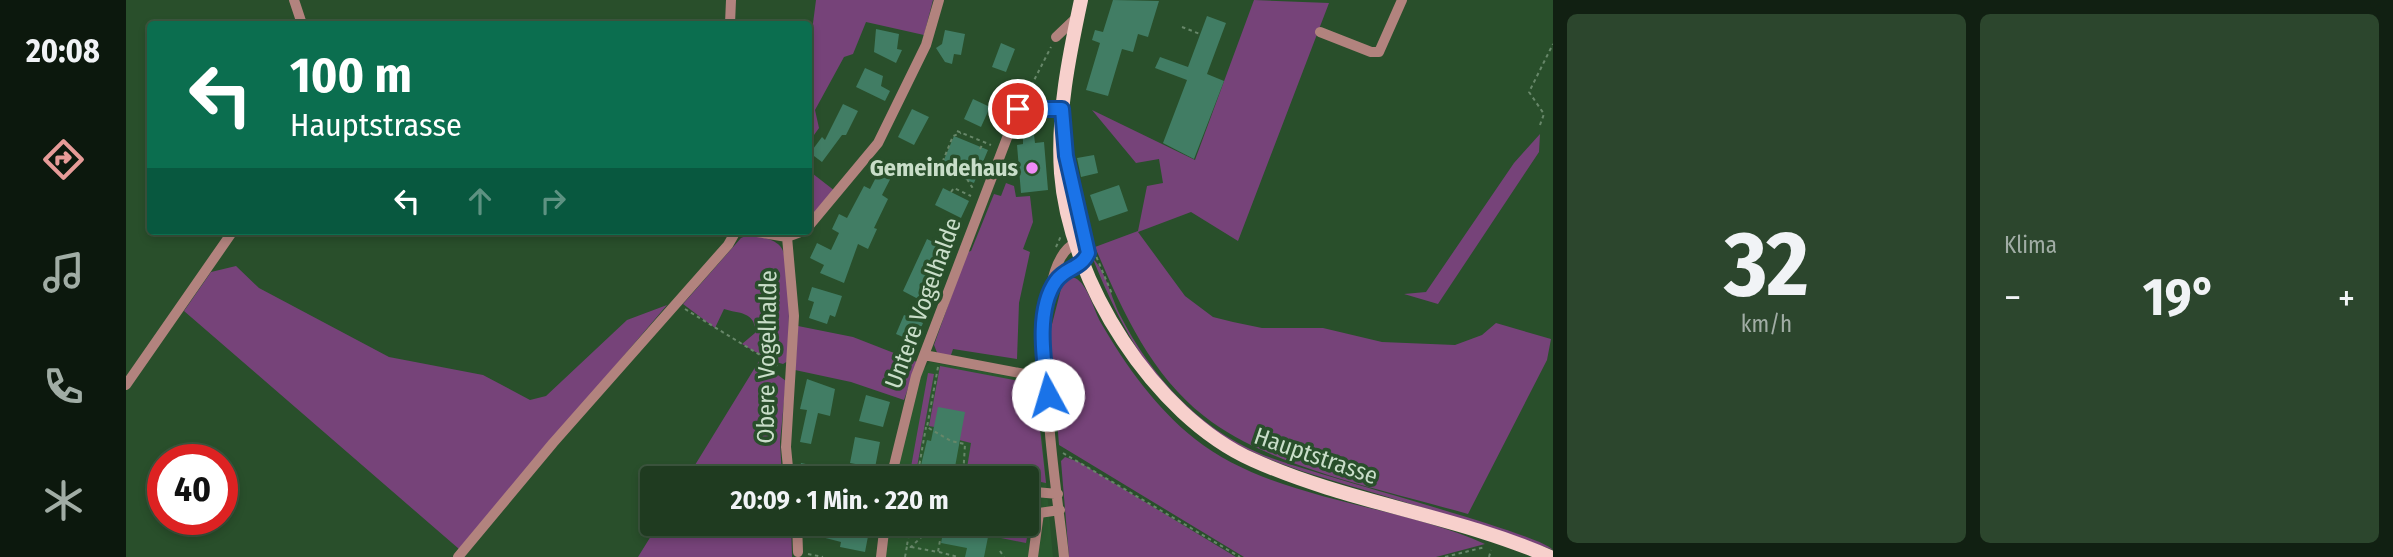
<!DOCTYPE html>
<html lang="de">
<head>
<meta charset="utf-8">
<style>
	body { margin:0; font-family:"Fira Sans Condensed",sans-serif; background:#2c462d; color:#f1f3f6; height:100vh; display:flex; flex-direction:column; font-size:26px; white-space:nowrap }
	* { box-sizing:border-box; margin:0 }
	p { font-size:23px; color:#a1ada5 }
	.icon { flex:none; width:38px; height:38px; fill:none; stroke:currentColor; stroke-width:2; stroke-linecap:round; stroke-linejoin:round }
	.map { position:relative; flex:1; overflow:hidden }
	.side { display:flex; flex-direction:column; gap:14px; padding:14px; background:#112012; width:840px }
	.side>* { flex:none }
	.top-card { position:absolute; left:21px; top:21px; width:665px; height:214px; border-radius:7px; box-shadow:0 4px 10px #0003,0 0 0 2px #3c553e; background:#0b6e4f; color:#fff; overflow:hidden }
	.speed { position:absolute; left:21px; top:444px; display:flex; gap:14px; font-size:35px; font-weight:700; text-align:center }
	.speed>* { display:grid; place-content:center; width:91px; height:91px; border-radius:50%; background:#1f3b20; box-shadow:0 4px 10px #0003,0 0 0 2px #3c553e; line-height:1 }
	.speed .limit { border:10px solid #d22; background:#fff; color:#111 }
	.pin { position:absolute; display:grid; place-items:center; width:60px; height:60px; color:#fff; margin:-30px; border:4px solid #fff; border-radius:50%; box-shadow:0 2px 7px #0007 }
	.me { position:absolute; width:77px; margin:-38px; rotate:354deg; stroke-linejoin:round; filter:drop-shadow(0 0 5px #0008) }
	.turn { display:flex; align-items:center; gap:24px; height:147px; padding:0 28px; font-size:32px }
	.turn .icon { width:91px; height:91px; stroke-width:2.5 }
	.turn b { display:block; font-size:49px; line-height:60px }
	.lanes { display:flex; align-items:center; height:66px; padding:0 28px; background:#0003; justify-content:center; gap:35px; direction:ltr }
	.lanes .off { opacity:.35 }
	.big { font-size:52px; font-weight:700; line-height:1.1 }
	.side .tile { flex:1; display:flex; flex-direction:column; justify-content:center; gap:10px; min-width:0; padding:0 24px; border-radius:10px; background:#2c462d }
	.side .dial { align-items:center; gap:0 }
	.dial b { font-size:91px; line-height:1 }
	.heat { display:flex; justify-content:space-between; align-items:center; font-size:38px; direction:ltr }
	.side .tiles { flex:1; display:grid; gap:14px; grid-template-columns:repeat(2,1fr) }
	.trip { position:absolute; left:514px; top:466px; width:399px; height:70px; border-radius:7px; background:#1f3b20; box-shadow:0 4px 10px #0003,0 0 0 2px #3c553e; font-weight:700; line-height:70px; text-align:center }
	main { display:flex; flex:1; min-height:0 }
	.menu { display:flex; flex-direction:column; width:126px; justify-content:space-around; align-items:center; background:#0c180d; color:#a1ada5 }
	.menu .icon { width:49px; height:49px }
	.menu .active { color:#e69b98 }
	.menu b { font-size:32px; color:#f1f3f6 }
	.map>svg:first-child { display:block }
	.built { fill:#2b582e }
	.green { fill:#764379 }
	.building { fill:#417d64 }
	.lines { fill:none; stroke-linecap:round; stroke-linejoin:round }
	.path { stroke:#678769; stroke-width:2; stroke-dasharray:3.5 3.5; stroke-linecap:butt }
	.minor { stroke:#b2837e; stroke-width:10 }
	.major { stroke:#f7d0cc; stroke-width:14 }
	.route-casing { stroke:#114b97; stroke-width:18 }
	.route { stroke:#1a73e8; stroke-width:12 }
	.poi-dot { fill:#f08bf6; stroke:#294f2b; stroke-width:2.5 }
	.labels { text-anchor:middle; stroke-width:7; stroke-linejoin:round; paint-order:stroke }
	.poi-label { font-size:24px; font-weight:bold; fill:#c9dec9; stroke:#294f2b; text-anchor:end }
	.street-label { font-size:24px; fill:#c9dec9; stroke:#294f2b }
</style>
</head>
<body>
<main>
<nav class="menu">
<b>20:08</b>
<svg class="icon active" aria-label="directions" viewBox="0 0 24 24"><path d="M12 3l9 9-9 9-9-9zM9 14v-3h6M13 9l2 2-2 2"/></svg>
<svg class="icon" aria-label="music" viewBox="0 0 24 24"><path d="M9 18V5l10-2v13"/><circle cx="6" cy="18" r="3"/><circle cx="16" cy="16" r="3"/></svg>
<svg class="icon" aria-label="phone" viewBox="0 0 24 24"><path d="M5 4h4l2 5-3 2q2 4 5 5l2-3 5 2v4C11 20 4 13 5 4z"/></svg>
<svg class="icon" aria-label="climate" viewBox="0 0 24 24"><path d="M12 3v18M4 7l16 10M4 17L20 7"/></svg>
</nav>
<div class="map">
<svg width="1427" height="557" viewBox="0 0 1427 557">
	<rect width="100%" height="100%" fill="#294f2b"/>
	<path class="built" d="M804 362 911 381 927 557H759L762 523H901V478H768L797 370Z"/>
	<path class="green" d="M690 0H807L798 35 740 22 727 54 718 57 689 110 693 128 683 142 682 62Z
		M1128 0 1203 3 1112 241 1065 212 1012 232 1059 296 1087 317 1107 322 1136 328H1197L1256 342 1329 345 1356 335 1370 323 1425 339 1421 360 1342 514C1263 491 1141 467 1078 416 1024 374 995 308 969 247L1012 231 1021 186 1037 183 1033 159 1010 163 966 110 1069 160Z
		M1414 134 1413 152 1312 304 1278 294 1300 292 1388 163Z
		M682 170 709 191 682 221Z
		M880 183 888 186 890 197 904 196 907 222 897 249 904 252 893 303 891 359 827 349 824 358 812 355 808 345 841 252 845 251 868 194 875 196Z
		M622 235C632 237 647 238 654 246 667 260 662 339 662 361L657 364 643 360 616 344 629 333C630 311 613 314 598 309L589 328 557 304 615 238Z
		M967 259C979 269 986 300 994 315 1025 376 1072 428 1135 454 1177 472 1414 533 1427 550 1364 526 1299 509 1235 489 1171 470 1103 452 1054 404 1014 363 988 311 967 259Z
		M110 266 133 288 263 357 357 375 404 400 420 396 501 320 541 305 333 549 58 311 85 272Z
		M943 278H949C962 284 968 311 975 323 1000 366 1030 408 1069 439 1147 501 1269 503 1359 544L1310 557H1118L943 451 933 445 924 332 936 285Z
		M672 326 727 337 791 362 778 400 725 382 669 370Z
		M633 361 660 381 654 442 656 478H561Z
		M814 366 909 384 920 483 841 468 845 443 829 439 830 431 803 426Z
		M802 373 808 374 789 478H783Z
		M939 457 953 462 1110 557H943L935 461Z
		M901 514 905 515 900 543 870 537 872 523H901Z
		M533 523H665L666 557H512Z"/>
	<path class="building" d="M987 0 1033 1 1022 37 1012 34 1007 52 996 49 982 96 960 90 974 43 966 40 969 30 977 32Z
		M1081 16 1100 23 1081 74 1098 81 1068 159 1037 143 1061 80 1029 68 1034 57 1062 67Z
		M750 29 773 34 771 49 776 50 770 63 748 52Z
		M819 30 839 34 835 55 828 54 826 64 819 62 810 48 816 44Z
		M875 43 889 49 880 72 866 67Z
		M739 68 757 76 755 86 764 91 759 101 730 87Z
		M847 99 864 107 855 127 838 119Z
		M717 104 732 111 720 135H716L696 162 684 153 696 137 699 140Z
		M786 109 803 117 788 145 772 137Z
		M908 135 909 143 918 142 922 190 895 193 891 145 897 144V136Z
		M828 136 862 150 848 183 814 169Z
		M968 155 972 173 955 177 951 158Z
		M759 160 771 166 756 195 762 199 748 228 751 229 742 249 732 244 718 283 694 273 698 265 684 258 691 243 705 250 713 233 706 229 713 214 721 218 738 186 744 189Z
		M993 185 1002 211 973 221 964 195Z
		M817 188 843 201 835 218 809 205Z
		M801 239 815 246 798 279 803 282 794 300 777 291Z
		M686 287 716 296 709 317 704 315 701 324 683 318 688 302 682 300Z
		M778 315 797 323 789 342 770 334Z
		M681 379 709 389 704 416 692 413 685 444 674 442 681 410 674 409Z
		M740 395 764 402 757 427 733 421Z
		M812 407 839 412 827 478H792L801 440 805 441Z
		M729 437 754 442 747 478H733L735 465 724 463Z
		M675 463 704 469 702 478 672 477Z
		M686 523 744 526 739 552 714 547 715 542 684 534Z
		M819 523H872L871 533 863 532 858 557H839L841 548 815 543Z"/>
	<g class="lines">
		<path class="path" d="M1056 27 1074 34
			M899 98 925 47
			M1414 125 1418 114 1403 92 1427 44
			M831 131 865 145
			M854 149 857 143
			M852 157 846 171 854 174
			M814 168 827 136 835 133
			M854 174 858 163
			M841 179 846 187 849 185
			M825 192 828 188 845 196
			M965 244 986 294
			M930 247 935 236
			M559 309 652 366
			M812 367 801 427 825 441 839 444 837 478
			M937 453 1114 557
			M791 478 800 427
			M781 545 785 523
			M785 547 812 552 817 523
			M874 551 878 557
			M813 552 832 557
			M682 554 697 557
			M779 557 781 546 785 547 810 523
			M1319 557 1359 547
			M1363 557 1365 550"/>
		<path class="minor" d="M168 0 176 24
			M604 24 605 0
			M1194 32 1245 52H1253L1276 0
			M930 37 951 17
			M682 227 752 143 800 45 813 0
			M625 231 661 237 677 231
			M661 237 668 316 660 447 663 478
			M925 290 937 274 956 265
			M798 355 904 375 919 373
			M0 385 107 231
			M765 478 790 376 892 109H937
			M904 514 909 492 932 494
			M671 523 672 552
			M332 557 427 443 602 245 610 231
			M755 557 759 523
			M907 557 913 513 934 510
			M938 557C933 499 893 272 949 243"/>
		<path class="major" d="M955 0C943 56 931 115 935 173 943 281 1028 416 1127 460 1222 503 1329 515 1424 557"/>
	</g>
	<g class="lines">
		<g class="route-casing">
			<path id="route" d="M892 109H936L940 156 962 253C955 269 940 267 930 281 909 310 918 362 922 395"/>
		</g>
		<use href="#route" class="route"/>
	</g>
	<circle class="poi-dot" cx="906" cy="168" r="7"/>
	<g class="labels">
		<g class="poi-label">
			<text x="892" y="176">Gemeindehaus</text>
		</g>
		<g class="street-label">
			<text transform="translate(797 303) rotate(-70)" y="8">Untere Vogelhalde</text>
			<text transform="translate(641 357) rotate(-89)" y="8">Obere Vogelhalde</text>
			<text transform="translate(1190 456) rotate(19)" y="8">Hauptstrasse</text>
		</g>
	</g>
</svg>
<div class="speed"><div class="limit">40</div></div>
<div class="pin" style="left:892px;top:109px;background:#d93025"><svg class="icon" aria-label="arrive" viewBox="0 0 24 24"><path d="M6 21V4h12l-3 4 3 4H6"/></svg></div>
<svg class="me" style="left:922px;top:395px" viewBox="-20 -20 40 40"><circle r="19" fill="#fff"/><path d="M0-13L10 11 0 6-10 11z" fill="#1a73e8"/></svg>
<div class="trip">20:09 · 1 Min. · 220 m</div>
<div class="top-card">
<div class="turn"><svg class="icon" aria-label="left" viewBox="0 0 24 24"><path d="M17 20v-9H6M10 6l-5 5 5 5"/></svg><div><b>100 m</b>Hauptstrasse</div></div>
<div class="lanes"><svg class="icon" aria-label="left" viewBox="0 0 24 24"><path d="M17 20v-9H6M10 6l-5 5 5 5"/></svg><svg class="icon off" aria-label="ahead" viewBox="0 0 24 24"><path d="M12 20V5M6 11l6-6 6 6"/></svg><svg class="icon off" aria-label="right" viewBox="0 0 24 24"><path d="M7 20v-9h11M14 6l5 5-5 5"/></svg></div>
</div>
</div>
<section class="side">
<div class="tiles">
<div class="tile dial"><b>32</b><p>km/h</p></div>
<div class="tile"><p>Klima</p>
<div class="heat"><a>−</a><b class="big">19°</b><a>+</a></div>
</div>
</div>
</section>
</main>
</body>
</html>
